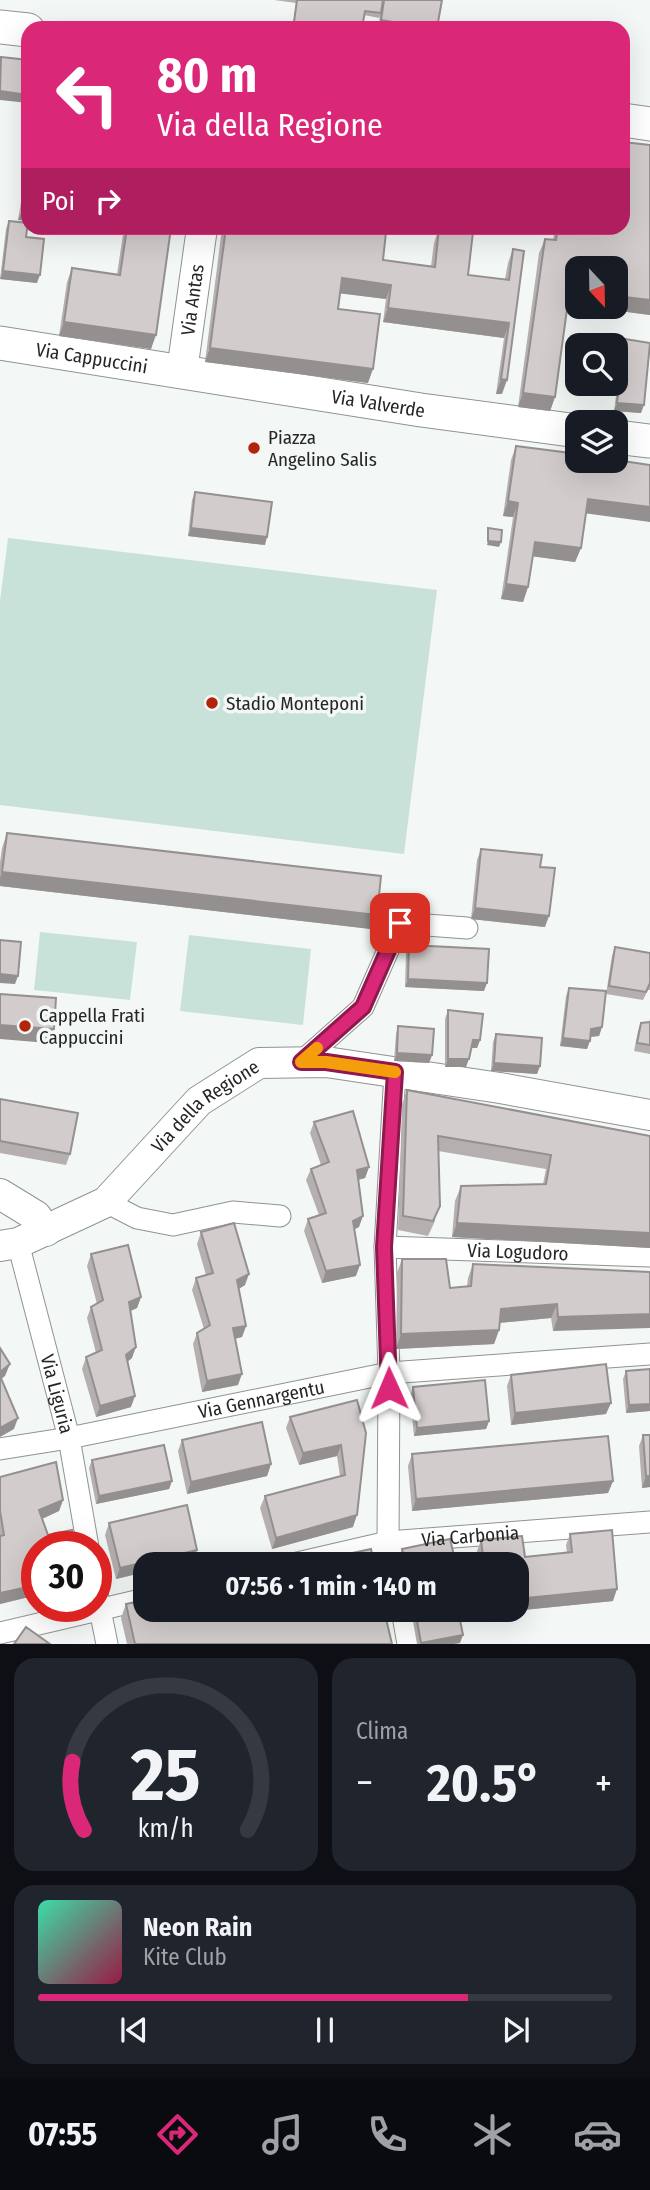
<!DOCTYPE html>
<html lang="it">
<head>
<meta charset="utf-8">
<style>
	body { margin:0; font-family:"Fira Sans Condensed",sans-serif; background:#20242c; color:#f1f3f6; height:100vh; display:flex; flex-direction:column; font-size:26px; white-space:nowrap }
	* { box-sizing:border-box; margin:0 }
	p { font-size:23px; color:#9ea1a6 }
	.icon { flex:none; width:38px; height:38px; fill:none; stroke:currentColor; stroke-width:2; stroke-linecap:round; stroke-linejoin:round }
	.map { position:relative; height:1644px; overflow:hidden }
	.drawer { display:flex; flex-direction:column; gap:14px; padding:14px; background:#0d0f14; flex:1 }
	.drawer>* { flex:none }
	.hud { position:absolute; left:21px; top:21px; width:609px; height:214px; border-radius:21px; box-shadow:0 7px 28px #0002; background:#db2777; color:#fff; overflow:hidden }
	.needle { width:46px; rotate:158deg }
	.fabs { position:absolute; left:565px; top:256px; display:grid; gap:14px }
	.fabs a { display:grid; place-items:center; width:63px; height:63px; border-radius:14px; background:#171b24; box-shadow:0 7px 28px #0002; font-size:35px }
	.speed { position:absolute; left:21px; top:1531px; display:flex; gap:14px; font-size:35px; font-weight:700; text-align:center }
	.speed>* { display:grid; place-content:center; width:91px; height:91px; border-radius:50%; background:#171b24; box-shadow:0 7px 28px #0002; line-height:1 }
	.speed .limit { border:10px solid #d22; background:#fff; color:#111 }
	.pin { position:absolute; display:grid; place-items:center; width:60px; height:60px; color:#fff; margin:-30px; border-radius:14px; box-shadow:0 4px 10px #0006 }
	.me { position:absolute; width:77px; margin:-38px; rotate:359deg; stroke-linejoin:round; filter:drop-shadow(0 0 5px #0008) }
	.turn { display:flex; align-items:center; gap:24px; height:147px; padding:0 21px; font-size:32px }
	.turn .icon { width:91px; height:91px; stroke-width:2.5 }
	.turn b { display:block; font-size:49px; line-height:60px }
	.then { display:flex; align-items:center; height:66px; padding:0 21px; background:#0003; gap:14px; font-size:26px }
	.big { font-size:52px; font-weight:700; line-height:1.1 }
	.drawer .card { flex:1; display:flex; flex-direction:column; justify-content:center; gap:10px; min-width:0; padding:0 24px; border-radius:21px; background:#20242c }
	.drawer .dial { align-items:center; gap:0 }
	.dial svg { height:182px; overflow:visible; fill:none; stroke:#363941; stroke-width:7; stroke-linecap:round; text-anchor:middle }
	.dial text { fill:#f1f3f6; stroke:none }
	.song { display:flex; align-items:center; gap:21px }
	.cover { width:84px; height:84px; border-radius:10px; background:linear-gradient(135deg,hsl(160 70% 55%),hsl(340 70% 35%)) }
	.played { height:7px; border-radius:4px; background:linear-gradient(90deg,#db2777 75%,#363941 75%) }
	.keys { display:flex; justify-content:space-around; direction:ltr }
	.heat { display:flex; justify-content:space-between; align-items:center; font-size:38px; direction:ltr }
	.drawer .tiles { flex:1; display:grid; gap:14px; grid-template-columns:1fr 1fr }
	.card:last-child { grid-column:span 2 }
	.trip { position:absolute; left:133px; top:1552px; width:396px; height:70px; border-radius:21px; background:#171b24; box-shadow:0 7px 28px #0002; font-weight:700; line-height:70px; text-align:center }
	.tabs { display:flex; height:112px; justify-content:space-around; align-items:center; background:#090b0e; color:#9ea1a6 }
	.tabs .icon { width:49px; height:49px }
	.tabs .selected { color:#db2777 }
	.tabs b { font-size:32px; color:#f1f3f6 }
	.map>svg:first-child { display:block }
	.green { fill:#c8e2da }
	.lines { fill:none; stroke-linecap:round; stroke-linejoin:round }
	.street-casing { stroke:#8f9392; stroke-width:23 }
	.secondary-casing { stroke:#8f9392; stroke-width:32 }
	.primary-casing { stroke:#8f9392; stroke-width:35 }
	.street { stroke:#fff; stroke-width:21 }
	.secondary { stroke:#fff; stroke-width:30 }
	.primary { stroke:#fff; stroke-width:33 }
	.wall { fill:#b5b0af }
	.shaded-wall { fill:#93908f }
	.building { fill:#d2cdcc; stroke:#93908f; stroke-width:2 }
	.route-casing { stroke:#8e194d; stroke-width:18 }
	.route { stroke:#db2777; stroke-width:12 }
	.slow { stroke:#f59e0b; stroke-width:12 }
	.poi-dot { fill:#b2250a; stroke:#f3f8f7; stroke-width:2.5 }
	.labels { text-anchor:middle; stroke-width:7; stroke-linejoin:round; paint-order:stroke }
	.street-label { font-size:19px; fill:#252726; stroke:#f3f8f7 }
	.poi-label { font-size:19px; fill:#252726; stroke:#f3f8f7; text-anchor:start }
</style>
</head>
<body>
<div class="map">
<svg width="650" height="1644" viewBox="0 0 650 1644">
	<rect width="100%" height="100%" fill="#f3f8f7"/>
	<path class="green" d="M8 538 437 590 404 854 0 805V601Z
		M40 932 137 942 130 1000 34 990Z
		M189 935 311 949 303 1025 180 1011Z"/>
	<g class="lines">
		<g class="street-casing">
			<g id="street">
				<path d="M301 1062 363 1007 400 923 467 928"/>
				<path d="M106 1202 137 1218 173 1225 233 1212 280 1216"/>
				<path id="s1" d="M18 1243 69 1438 88 1547"/>
				<path id="s2" d="M385 1247 650 1256"/>
				<path id="s3" d="M0 1449 69 1438 389 1373 650 1354"/>
				<path id="s4" d="M293 1564 388 1542 650 1522"/>
				<path d="M393 1564 388 1542 389 1373 385 1247 395 1072"/>
				<path d="M96 1590 107 1644"/>
				<path d="M402 1610 408 1644"/>
				<path d="M0 1633 145 1599"/>
			</g>
		</g>
		<g class="secondary-casing">
			<g id="secondary">
				<path id="s5" d="M182 371 202 228"/>
				<path d="M0 1194 36 1216 46 1231"/>
				<path id="s6" d="M0 1246 18 1243 106 1202 199 1101 259 1063 326 1062 500 1088 650 1115"/>
			</g>
		</g>
		<g class="primary-casing">
			<g id="primary">
				<path d="M0 27 28 30"/>
				<path d="M623 120 650 124"/>
				<path id="s7" d="M0 343 421 410 578 431"/>
				<path d="M616 437 650 441"/>
			</g>
		</g>
		<use href="#street" class="street"/>
		<use href="#secondary" class="secondary"/>
		<use href="#primary" class="primary"/>
	</g>
	<path class="wall" d="M274 0H442L437 28H378L380 16 379 18 364 15 293 26 296 3Z
		M650 145V315L597 308 598 306H616V268H578V296L569 295 555 397 550 411 518 407 539 253 545 239 553 240 555 228H623Z
		M27 182H28V221L18 220 22 196Z
		M9 221 26 237 37 283 0 279 6 229Z
		M124 228H171L151 349 59 336 67 282 72 268 117 274Z
		M222 228H359L383 260 431 266 434 243 439 228 468 275 505 279 508 263 513 249 524 251 502 394H496L504 338 383 322 386 299 340 293 338 309 368 383 205 362Z
		M625 339 641 413 614 411 622 347Z
		M516 446 586 513 581 548 575 562 533 556 528 587 523 602 501 599 513 517 503 516 511 460Z
		M195 492 265 545 188 536 192 500Z
		M7 833 377 915 371 929 0 886V862L2 848Z
		M481 849 540 867 545 927 471 919 477 860Z
		M409 945 484 991 405 987 406 953Z
		M615 947 650 953V990H648L643 1000 606 994 612 956Z
		M569 988 602 1027 599 1036 590 1037 587 1049 560 1046 566 996Z
		M448 1010 480 1040 477 1048H471L466 1067H445V1019Z
		M650 1019V1054L634 1051 638 1031 641 1023 649 1022Z
		M398 1026 432 1055 429 1063 394 1061 396 1034Z
		M496 1034 540 1066 537 1074 491 1071 493 1042Z
		M407 1090 650 1136V1248L452 1237 455 1201 461 1186 543 1184 546 1169 438 1151 435 1221 428 1236 398 1230 402 1104Z
		M0 1099 70 1154 66 1165 0 1153Z
		M314 1122 369 1167 365 1178 358 1180 359 1227 354 1229 356 1276 322 1283 304 1231 308 1219 319 1215 306 1180 311 1169 321 1165 310 1133Z
		M201 1232 245 1285 239 1289 246 1326 242 1337 235 1339 238 1385 202 1392 193 1344 197 1333 204 1329 192 1290 196 1278 206 1275 197 1244Z
		M91 1254 141 1297 137 1308 130 1311 132 1358 127 1362 131 1407 96 1417 82 1369 86 1357 96 1353 87 1318 91 1307 97 1304 87 1266Z
		M402 1259 450 1288 467 1286 468 1278 473 1264 650 1272 553 1331 551 1318 500 1323 499 1330 494 1344 396 1349 397 1273Z
		M650 1369V1411L626 1413 623 1379 626 1371Z
		M511 1375 606 1414 511 1425 507 1386Z
		M413 1387 489 1421 486 1429 414 1436 410 1396Z
		M357 1400 353 1527 272 1549 260 1508 265 1496 340 1476 337 1456 299 1465 286 1428 290 1417Z
		M643 1435 650 1487 642 1488 639 1446Z
		M182 1440 271 1464 267 1476 187 1494 178 1451Z
		M412 1454 613 1481 608 1493 412 1511 408 1466Z
		M92 1460 172 1481 169 1489 96 1504 89 1468Z
		M0 1477 63 1500 59 1511 42 1519 37 1547V1595L0 1604Z
		M109 1523 197 1550 193 1561 145 1564V1572L116 1579 105 1535Z
		M570 1534 613 1601 483 1614V1610H516V1564H478L477 1551 481 1540 525 1557 567 1553 566 1545Z
		M402 1549 456 1564H401L399 1557Z
		M126 1604 237 1620 257 1616 256 1610H384L392 1644H127L121 1618Z
		M411 1610H436L460 1643 453 1644H417Z"/>
	<path class="shaded-wall" d="M294 22 337 28H306L293 26Z
		M0 91 28 95V103L0 100Z
		M24 206H28V221L18 220Z
		M3 271 40 275 37 283 0 279Z
		M342 278 391 285 386 299 337 293Z
		M571 280 578 281V296L566 294Z
		M616 296 650 300V315L597 308 598 306H616Z
		M388 308 509 323 504 338 383 322Z
		M64 322 156 335 151 349 59 336Z
		M210 348 373 369 368 383 205 362Z
		M501 379 507 380 502 394H496Z
		M523 393 555 397 550 411 518 407Z
		M617 403 644 405 641 413 614 411Z
		M588 499 650 507V522L583 513Z
		M508 501 518 503 513 517 503 516Z
		M191 528 267 537 265 545 188 536Z
		M488 541 501 542 499 547 487 545Z
		M535 542 581 548 575 562 530 556Z
		M506 584 528 587 523 602 501 599Z
		M2 872 377 915 371 929 0 886V878Z
		M475 908 549 916 545 927 471 919Z
		M0 974 18 976 15 984 0 983Z
		M408 979 487 983 484 991 405 987Z
		M0 1025 54 1029 48 1043 0 1039Z
		M602 1027 599 1036 588 1037 591 1029Z
		M563 1038 590 1041 587 1049 560 1046Z
		M473 1040H480L477 1048H470Z
		M397 1053 432 1055 429 1063 394 1061Z
		M448 1059H469L466 1067H445Z
		M494 1063 540 1066 537 1074 491 1071Z
		M369 1167 365 1178 353 1181 357 1170Z
		M363 1216 359 1227 349 1232 353 1221Z
		M457 1223 650 1233V1248L452 1237Z
		M360 1265 356 1276 322 1283 326 1271Z
		M249 1274 245 1285 233 1292 237 1280Z
		M141 1297 137 1308 124 1314 129 1302Z
		M557 1304 551 1318 496 1323 501 1309Z
		M650 1314V1328L553 1331 558 1317Z
		M246 1326 242 1337 229 1340 233 1328Z
		M499 1330 494 1344 396 1349 401 1334Z
		M136 1347 132 1358 122 1366 126 1355Z
		M10 1364 5 1376 0 1380V1372Z
		M242 1374 238 1385 202 1392 207 1381Z
		M135 1396 131 1407 96 1417 100 1406Z
		M611 1403 606 1414 511 1425 515 1413Z
		M650 1404V1411L626 1413 629 1405Z
		M18 1418 14 1429 0 1437V1428Z
		M489 1421 486 1429 414 1436 417 1428Z
		M341 1445 337 1456 299 1465 303 1453Z
		M271 1464 267 1476 187 1494 191 1482Z
		M646 1476H650V1487L642 1488Z
		M172 1481 169 1489 96 1504 99 1496Z
		M613 1481 608 1493 412 1511 416 1499Z
		M63 1500 59 1511 35 1522 39 1510Z
		M357 1515 353 1527 272 1549 276 1538Z
		M197 1550 193 1561 178 1564H145V1572L116 1579 120 1568Z
		M37 1585V1595L0 1604V1593Z
		M617 1589 613 1601 483 1614 484 1610H516V1599Z
		M463 1635 460 1643 453 1644H421V1643Z"/>
	<path class="building" d="M297 0H383L381 13 365 11 362 28H337L294 22Z
		M384 0H442L437 28H428L381 20Z
		M1 57 28 60V95L0 91Z
		M623 142 650 145V300L616 296V268H578V281L571 280 555 397 523 393 545 239 556 240 558 228H623Z
		M27 182H28V206H24Z
		M9 221 28 223 26 237 44 239 40 275 3 271Z
		M127 228H171L156 335 64 322 72 268 120 275Z
		M226 228H359L386 232 383 260 435 267 439 228 473 232 468 275 509 280 513 249 524 251 507 380 501 379 509 323 388 308 391 285 342 278 338 309 380 314 373 369 210 348Z
		M625 339 650 343 644 405 617 403Z
		M516 446 578 454V460H616L650 465V507L588 499 581 548 535 542 528 587 506 584 518 503 508 501Z
		M195 492 272 502 267 537 191 528Z
		M488 528 502 530 501 542 488 541Z
		M7 833 381 876 377 915 2 872Z
		M481 849 542 855 540 867 555 868 549 916 475 908Z
		M0 940 21 942 18 976 0 974Z
		M409 945 489 949 487 983 408 979Z
		M615 947 650 953V983L646 992 609 986Z
		M569 988 606 991 602 1027 591 1029 590 1041 563 1038Z
		M0 994 56 998 54 1029 0 1025Z
		M448 1010 483 1014 480 1040H473L469 1059H448Z
		M650 1022V1045L637 1043 641 1023Z
		M398 1026 434 1029 432 1055 397 1053Z
		M496 1034 542 1038 540 1066 494 1063Z
		M407 1090 650 1136V1233L457 1223 461 1186 546 1184 551 1155 438 1136 440 1206 433 1221 403 1216Z
		M0 1099 78 1113 70 1154 0 1141Z
		M353 1111 369 1167 357 1170 363 1216 353 1221 360 1265 326 1271 308 1219 326 1213 311 1169 329 1162 314 1122Z
		M234 1223 249 1274 237 1280 246 1326 233 1328 242 1374 207 1381 197 1333 210 1325 196 1278 213 1273 201 1232Z
		M128 1245 141 1297 129 1302 136 1347 126 1355 135 1396 100 1406 86 1357 102 1350 91 1307 103 1300 91 1254Z
		M402 1259H446L450 1288 471 1286 473 1264 650 1272V1314L558 1317 557 1304 501 1309 499 1330 401 1334Z
		M0 1348 10 1364 0 1372Z
		M606 1364 611 1403 515 1413 511 1375Z
		M650 1369V1404L629 1405 626 1371Z
		M0 1376 18 1418 0 1428Z
		M485 1380 489 1421 417 1428 413 1387Z
		M357 1400 366 1433 357 1515 276 1538 265 1496 345 1475 341 1445 303 1453 290 1417Z
		M262 1422 271 1464 191 1482 182 1440Z
		M643 1435H650V1476H646Z
		M608 1436 613 1481 416 1499 412 1454Z
		M164 1445 172 1481 99 1496 92 1460Z
		M56 1462 63 1500 39 1510 48 1535 72 1530 75 1547H37V1585L0 1593V1536L4 1535 0 1511V1477Z
		M187 1505 197 1550 120 1568 109 1523Z
		M612 1530 617 1589 516 1599V1564H484L481 1540 522 1536 525 1557 572 1552 570 1534Z
		M450 1539 456 1564H406L402 1549Z
		M371 1549 374 1564H330L329 1558Z
		M145 1600V1610H235L237 1620 265 1614 264 1610H384L392 1644H135L126 1604Z
		M415 1610H458L463 1635 421 1643Z
		M26 1627 50 1644H14Z"/>
	<g class="lines">
		<g class="route-casing">
			<path id="route" d="M389 1388 384 1247 395 1072 326 1062H301L363 1007 400 923"/>
		</g>
		<use href="#route" class="route"/>
		<path class="slow" d="M317 1048 301 1062H326L395 1072"/>
	</g>
	<g class="poi-dot">
		<circle cx="254" cy="448" r="7"/>
		<circle cx="212" cy="703" r="7"/>
		<circle cx="25" cy="1026" r="7"/>
	</g>
	<g class="labels">
		<g class="street-label">
			<text dy="7" stroke="none"><textPath href="#s5" startOffset="72">Via Antas</textPath></text>
			<text dy="7" stroke="none"><textPath href="#s7" startOffset="93">Via Cappuccini</textPath></text>
			<text dy="7" stroke="none"><textPath href="#s7" startOffset="383">Via Valverde</textPath></text>
			<text dy="7" stroke="none"><textPath href="#s6" startOffset="254">Via della Regione</textPath></text>
			<text dy="7" stroke="none"><textPath href="#s2" startOffset="133">Via Logudoro</textPath></text>
			<text dy="7" stroke="none"><textPath href="#s1" startOffset="156">Via Liguria</textPath></text>
			<text dy="7" stroke="none"><textPath href="#s3" startOffset="266">Via Gennargentu</textPath></text>
			<text dy="7" stroke="none"><textPath href="#s4" startOffset="180">Via Carbonia</textPath></text>
		</g>
		<g class="poi-label">
			<text x="268" y="444">Piazza<tspan x="268" dy="22">Angelino Salis</tspan></text>
			<text x="226" y="710">Stadio Monteponi</text>
			<text x="39" y="1022">Cappella Frati<tspan x="39" dy="22">Cappuccini</tspan></text>
		</g>
	</g>
</svg>
<div class="fabs">
<a><svg class="needle" viewBox="-14 -14 28 28"><path d="M0-13l5 13h-10z" fill="#e53935"/><path d="M0 13l5-13h-10z" fill="#9ea1a6"/></svg></a>
<a><svg class="icon" aria-label="search" viewBox="0 0 24 24"><circle cx="10" cy="10" r="6"/><path d="M15 15l6 6"/></svg></a>
<a><svg class="icon" aria-label="layers" viewBox="0 0 24 24"><path d="M12 4l9 5-9 5-9-5zM3 14l9 5 9-5"/></svg></a>
</div>
<div class="speed"><div class="limit">30</div></div>
<div class="pin" style="left:400px;top:923px;background:#d93025"><svg class="icon" aria-label="arrive" viewBox="0 0 24 24"><path d="M6 21V4h12l-3 4 3 4H6"/></svg></div>
<svg class="me" style="left:389px;top:1388px" viewBox="-20 -20 40 40"><path d="M0-17L14 15 0 8-14 15z" fill="#db2777" stroke="#fff" stroke-width="4"/></svg>
<div class="trip">07:56 · 1 min · 140 m</div>
<div class="hud">
<div class="turn"><svg class="icon" aria-label="left" viewBox="0 0 24 24"><path d="M17 20v-9H6M10 6l-5 5 5 5"/></svg><div><b>80 m</b>Via della Regione</div></div>
<div class="then">Poi<svg class="icon" aria-label="right" viewBox="0 0 24 24"><path d="M7 20v-9h11M14 6l5 5-5 5"/></svg></div>
</div>
</div>
<section class="drawer">
<div class="tiles">
<div class="card dial"><svg viewBox="0 0 100 80">
<path d="M14 69A42 42 0 1 1 86 69"/>
<path d="M14 69A42 42 0 0 1 9 39" stroke="#db2777"/>
<text x="50" y="56" font-size="32" font-weight="700">25</text>
<text x="50" y="72" font-size="11">km/h</text>
</svg></div>
<div class="card"><p>Clima</p>
<div class="heat"><a>−</a><b class="big">20.5°</b><a>+</a></div>
</div>
<div class="card">
<div class="song"><i class="cover"></i><div><b>Neon Rain</b><p>Kite Club</p></div></div>
<div class="played"></div>
<div class="keys"><svg class="icon" aria-label="previous" viewBox="0 0 24 24"><path d="M18 5L8 12l10 7zM5 5v14"/></svg><svg class="icon" aria-label="pause" viewBox="0 0 24 24"><path d="M8 5v14M16 5v14"/></svg><svg class="icon" aria-label="next" viewBox="0 0 24 24"><path d="M6 5l10 7-10 7zM19 5v14"/></svg></div>
</div>
</div>
</section>
<nav class="tabs">
<b>07:55</b>
<svg class="icon selected" aria-label="directions" viewBox="0 0 24 24"><path d="M12 3l9 9-9 9-9-9zM9 14v-3h6M13 9l2 2-2 2"/></svg>
<svg class="icon" aria-label="music" viewBox="0 0 24 24"><path d="M9 18V5l10-2v13"/><circle cx="6" cy="18" r="3"/><circle cx="16" cy="16" r="3"/></svg>
<svg class="icon" aria-label="phone" viewBox="0 0 24 24"><path d="M5 4h4l2 5-3 2q2 4 5 5l2-3 5 2v4C11 20 4 13 5 4z"/></svg>
<svg class="icon" aria-label="climate" viewBox="0 0 24 24"><path d="M12 3v18M4 7l16 10M4 17L20 7"/></svg>
<svg class="icon" aria-label="car" viewBox="0 0 24 24"><path d="M5 17H2v-5l4-1 3-4h7l3 4 3 1v5h-3M9 17h6M6 11h13"/><circle cx="7" cy="17" r="2"/><circle cx="17" cy="17" r="2"/></svg>
</nav>
</body>
</html>
